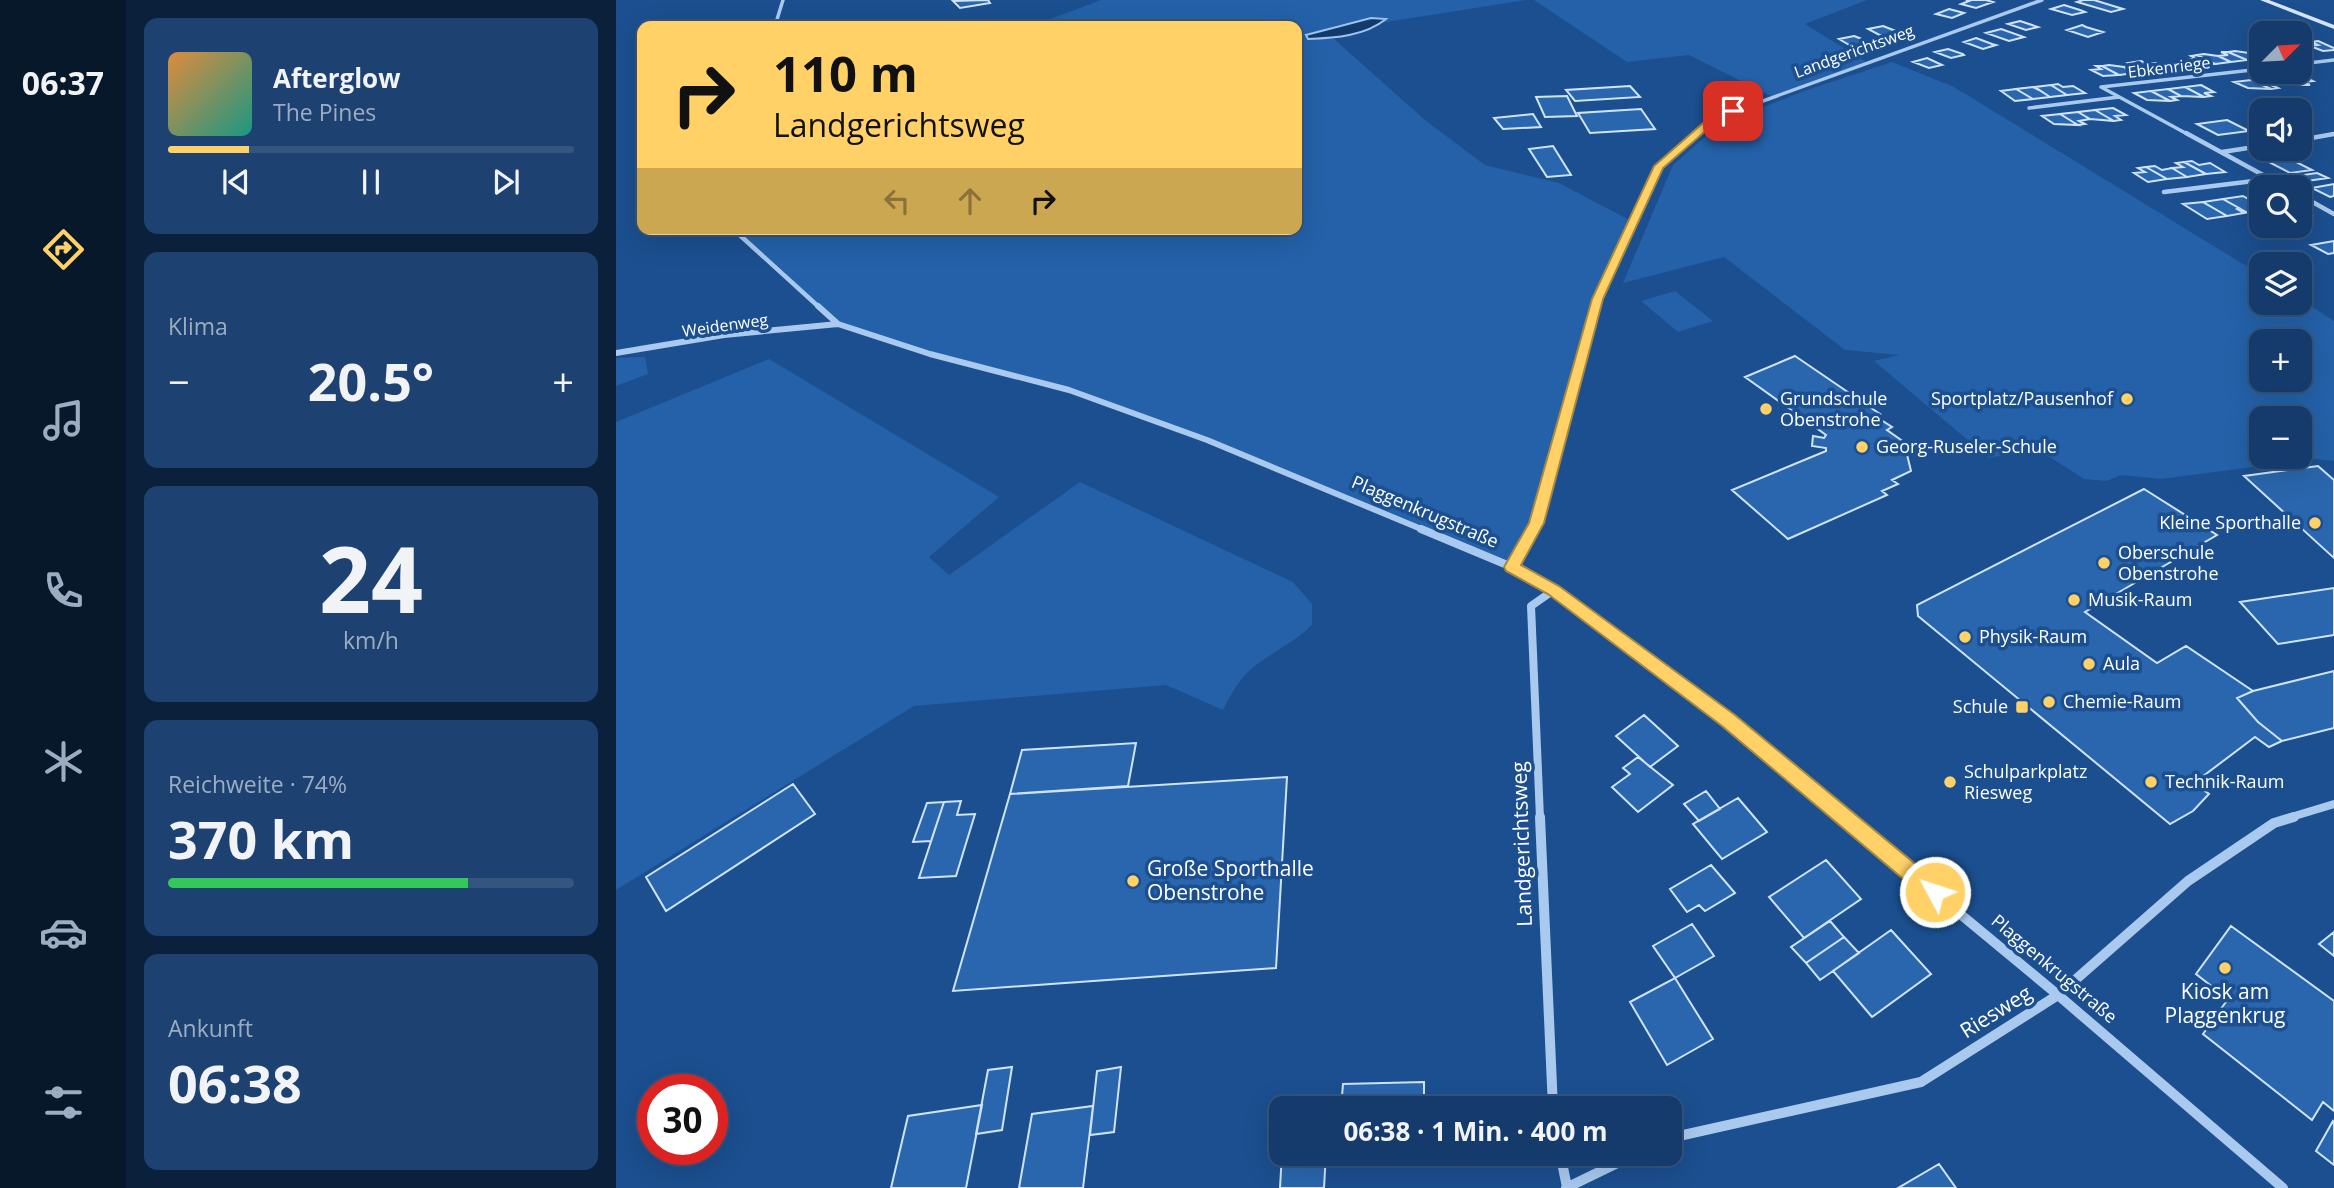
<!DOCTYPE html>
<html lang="de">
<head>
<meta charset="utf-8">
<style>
	body { margin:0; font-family:"Open Sans",sans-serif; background:#1d4271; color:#f1f3f6; height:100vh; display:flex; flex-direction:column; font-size:26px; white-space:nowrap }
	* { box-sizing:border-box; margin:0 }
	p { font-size:23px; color:#9dadc1 }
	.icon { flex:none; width:38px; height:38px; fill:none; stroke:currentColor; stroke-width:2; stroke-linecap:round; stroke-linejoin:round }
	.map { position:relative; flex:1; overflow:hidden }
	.drawer { display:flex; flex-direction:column; gap:18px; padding:18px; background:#0b203b; width:490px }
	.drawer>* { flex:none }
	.top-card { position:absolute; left:21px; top:21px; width:665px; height:214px; border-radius:14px; box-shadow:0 7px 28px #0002,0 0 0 2px #33557e; background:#ffd166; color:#111; overflow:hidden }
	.needle { width:46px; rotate:66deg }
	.fabs { position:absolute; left:1633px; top:21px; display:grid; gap:14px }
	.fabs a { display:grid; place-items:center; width:63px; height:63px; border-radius:14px; background:#143b6b; box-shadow:0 7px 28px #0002,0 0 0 2px #33557e; font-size:35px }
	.speed { position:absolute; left:21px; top:1074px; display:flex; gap:14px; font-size:35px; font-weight:700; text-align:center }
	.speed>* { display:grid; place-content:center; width:91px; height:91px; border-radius:50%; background:#143b6b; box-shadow:0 7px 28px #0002,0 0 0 2px #33557e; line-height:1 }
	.speed .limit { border:10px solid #d22; background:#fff; color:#111 }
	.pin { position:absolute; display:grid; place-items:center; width:60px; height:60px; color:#fff; margin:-30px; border-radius:14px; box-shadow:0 4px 10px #0006 }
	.me { position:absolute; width:77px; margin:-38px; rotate:310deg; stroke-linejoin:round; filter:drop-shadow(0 0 5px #0008) }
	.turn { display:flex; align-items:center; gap:24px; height:147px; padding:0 21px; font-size:32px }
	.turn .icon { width:91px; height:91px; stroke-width:2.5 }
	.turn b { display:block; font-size:49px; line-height:60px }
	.lanes { display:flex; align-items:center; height:66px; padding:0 21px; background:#0003; justify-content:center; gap:35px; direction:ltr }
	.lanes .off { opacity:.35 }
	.big { font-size:52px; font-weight:700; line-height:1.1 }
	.drawer .tile { flex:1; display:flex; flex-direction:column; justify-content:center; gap:10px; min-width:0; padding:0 24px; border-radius:14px; background:#1d4271 }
	.drawer .dial { align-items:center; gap:0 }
	.dial b { font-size:91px; line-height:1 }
	.song { display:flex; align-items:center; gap:21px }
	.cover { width:84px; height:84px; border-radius:10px; background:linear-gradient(135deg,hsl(30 70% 55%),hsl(170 70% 35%)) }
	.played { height:7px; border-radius:4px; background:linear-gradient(90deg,#ffd166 20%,#33557e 20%) }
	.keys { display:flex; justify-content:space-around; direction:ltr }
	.heat { display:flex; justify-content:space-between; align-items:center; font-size:38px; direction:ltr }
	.charge { height:10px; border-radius:5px; background:linear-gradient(90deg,#34c759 74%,#33557e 0) }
	.trip { position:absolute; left:653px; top:1096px; width:413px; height:70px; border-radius:14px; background:#143b6b; box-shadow:0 7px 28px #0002,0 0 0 2px #33557e; font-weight:700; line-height:70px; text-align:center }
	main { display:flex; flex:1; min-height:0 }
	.dock { display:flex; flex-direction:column; width:126px; justify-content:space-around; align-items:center; background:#08182b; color:#9dadc1 }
	.dock .icon { width:49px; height:49px }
	.dock .current { color:#ffd166 }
	.dock b { font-size:32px; color:#f1f3f6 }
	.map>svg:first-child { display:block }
	.green { fill:#2461a8; fill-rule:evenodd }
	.water { fill:#123a6d; stroke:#9cc4f0; stroke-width:2 }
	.building { fill:#2a66ad; stroke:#cfe3fa; stroke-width:2 }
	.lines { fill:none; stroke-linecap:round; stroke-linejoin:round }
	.street-far4 { stroke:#a9c9ee; stroke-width:3.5 }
	.street-far3 { stroke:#a9c9ee; stroke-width:4.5 }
	.street-far2 { stroke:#a9c9ee; stroke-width:6 }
	.street-far1 { stroke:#a9c9ee; stroke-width:8 }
	.street { stroke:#a9c9ee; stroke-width:10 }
	.secondary { fill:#d6e6fa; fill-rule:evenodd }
	.route { fill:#ffd166; stroke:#a68842; stroke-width:2 }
	.poi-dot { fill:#ffd166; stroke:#1b4f8f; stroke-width:2.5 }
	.labels { text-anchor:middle; stroke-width:7; stroke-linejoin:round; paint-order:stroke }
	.far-street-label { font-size:16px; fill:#fff; stroke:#1b4f8f }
	.poi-label { font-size:18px; fill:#fff; stroke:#1b4f8f; text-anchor:start }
	.street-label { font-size:18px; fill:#fff; stroke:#1b4f8f }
	.near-street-label { font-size:21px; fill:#fff; stroke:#1b4f8f }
	.near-poi-label { font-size:21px; fill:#fff; stroke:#1b4f8f; text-anchor:start }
</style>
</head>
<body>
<main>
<nav class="dock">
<b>06:37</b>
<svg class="icon current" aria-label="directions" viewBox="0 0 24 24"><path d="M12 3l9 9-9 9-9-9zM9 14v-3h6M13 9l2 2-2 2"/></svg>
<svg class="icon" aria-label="music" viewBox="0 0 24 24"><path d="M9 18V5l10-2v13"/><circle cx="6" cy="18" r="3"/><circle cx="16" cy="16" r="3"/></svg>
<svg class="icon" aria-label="phone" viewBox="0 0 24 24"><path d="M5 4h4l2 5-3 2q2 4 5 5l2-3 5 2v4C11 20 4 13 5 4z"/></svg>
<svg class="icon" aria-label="climate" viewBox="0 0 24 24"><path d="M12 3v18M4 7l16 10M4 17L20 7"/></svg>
<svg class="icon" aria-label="car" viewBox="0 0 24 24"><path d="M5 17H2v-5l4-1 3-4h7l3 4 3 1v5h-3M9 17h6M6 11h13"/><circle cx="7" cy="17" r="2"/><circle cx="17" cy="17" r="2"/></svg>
<svg class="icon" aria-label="filters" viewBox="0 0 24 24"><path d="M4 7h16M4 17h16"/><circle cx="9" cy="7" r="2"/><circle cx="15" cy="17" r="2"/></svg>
</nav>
<section class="drawer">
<div class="tile">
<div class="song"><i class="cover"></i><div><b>Afterglow</b><p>The Pines</p></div></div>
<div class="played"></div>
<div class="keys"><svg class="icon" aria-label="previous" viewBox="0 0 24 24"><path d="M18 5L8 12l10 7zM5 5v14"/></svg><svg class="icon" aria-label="pause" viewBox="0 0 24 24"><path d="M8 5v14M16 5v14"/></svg><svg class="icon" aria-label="next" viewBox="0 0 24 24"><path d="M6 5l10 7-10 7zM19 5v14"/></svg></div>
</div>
<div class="tile"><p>Klima</p>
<div class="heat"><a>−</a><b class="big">20.5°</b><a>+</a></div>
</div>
<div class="tile dial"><b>24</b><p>km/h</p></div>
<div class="tile"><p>Reichweite · 74%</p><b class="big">370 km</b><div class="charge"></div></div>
<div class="tile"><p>Ankunft</p><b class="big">06:38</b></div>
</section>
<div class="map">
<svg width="1718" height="1188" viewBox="0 0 1718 1188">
	<rect width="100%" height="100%" fill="#1b4f8f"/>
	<path class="green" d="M485 0H910L764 23 755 18 718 26 690 36 693 39H718L809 120 869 165 943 183 1017 222 982 299 920 522 896 567 591 440 453 390 314 354 222 324 117 229H681V26H416Z
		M918 0H1251L1189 24 1252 63 1157 97 1073 55 1011 62Z
		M1276 62 1338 87 1645 275V303H1684V299L1718 321V461L1699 459 1545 479 1506 475 1490 481 1468 479 1421 449 1373 458 1258 361 1284 355 1229 350 1108 257 1007 283 1057 165 1104 124 1188 91ZM1645 341H1684V380H1645ZM1645 418H1684V457H1645Z
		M1059 291 1097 321 1062 332 1025 301Z
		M29 357 32 374 0 386V358Z
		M153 359 383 497 313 557 333 575 464 482 677 582 696 604V625C677 644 651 654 632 672 621 683 614 696 607 710L550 685 298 706 0 890V422Z"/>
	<path class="water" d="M755 18 770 19C749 36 719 38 692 39L690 35Z"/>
	<path class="building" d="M372 0 374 3 344 8 337 1Z
		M1350 0H1370L1377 2 1360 8 1345 4 1353 1Z
		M1467 0H1478L1507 9 1495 12 1461 2Z
		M1448 5 1464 10 1469 12 1456 15 1435 9Z
		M1333 9 1348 13 1336 18 1320 14Z
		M1404 21 1422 27 1410 30 1392 24Z
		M1466 25 1470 27 1487 32 1472 37 1451 30Z
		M1267 26 1290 35 1271 39 1252 29Z
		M1385 29 1408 37 1393 41 1370 33Z
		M1238 36 1246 39 1261 45 1242 50 1223 39Z
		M1360 38 1376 44 1380 45 1367 49 1348 42Z
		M1702 41 1718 48V50L1707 51 1694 46 1702 45 1695 42Z
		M1332 49 1347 54 1348 55 1335 58 1319 52Z
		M1619 51 1633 53 1645 58 1631 60 1612 52Z
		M1605 52H1612L1631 60 1615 62 1602 56 1612 55Z
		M1588 54 1602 56 1615 62 1599 64 1581 55Z
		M1581 55 1599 64 1583 65 1571 60 1581 59 1575 56Z
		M1311 58 1326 65 1313 68 1297 62Z
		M1525 61 1531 64 1540 63 1552 69 1536 71 1518 62Z
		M1518 62 1536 71 1519 73 1508 67 1517 66 1512 63Z
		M1493 65 1508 67 1519 73 1503 75 1486 66Z
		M1480 66H1486L1503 75 1487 76 1475 70 1485 69Z
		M1683 74 1697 81 1687 82 1694 85H1687L1667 76Z
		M1667 76 1687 85 1665 84 1651 78Z
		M1651 78 1665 84 1655 85 1662 88 1655 89 1635 80Z
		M1635 80 1655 89 1632 88 1618 82Z
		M1442 84 1447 87 1457 86 1469 93 1451 95 1435 85Z
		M1435 85 1451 95 1434 97 1419 87Z
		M1585 85 1598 92 1588 93 1595 96 1588 97 1569 87Z
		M1014 86 1024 97 959 101 950 90Z
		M1417 87 1423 90 1434 97 1417 99 1400 89Z
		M1569 87 1588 97 1565 96 1552 89Z
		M1400 89 1417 99 1399 101 1385 91Z
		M1552 89 1565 96 1555 97 1561 100 1554 101 1535 91Z
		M1535 91 1554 101 1531 100 1518 93Z
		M951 96 961 116 929 117 920 97Z
		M1497 108 1510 115 1499 116 1505 120 1498 121 1479 110Z
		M1025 109 1039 129 974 133 962 113Z
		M1479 110 1498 121 1474 119 1462 112Z
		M1462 112 1474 119 1463 121 1469 124 1462 125 1444 114Z
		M917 114 925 127 887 129 878 118Z
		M1444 114 1462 125 1438 124 1426 116Z
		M1611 120 1633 131 1602 135 1581 124Z
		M937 146 955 175 931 177 913 149Z
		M1670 157 1696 170 1674 173 1649 160Z
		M1576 161 1583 165 1594 163 1609 172 1590 174 1568 162Z
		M1568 162 1590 174 1571 177 1556 168 1567 167 1560 163Z
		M1539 166 1546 170 1556 168 1571 177 1551 179 1530 167Z
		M1530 167 1551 179 1532 182 1518 173 1529 172 1522 168Z
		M1701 173 1712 178 1691 181 1680 176Z
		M1718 184V196L1714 197 1696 188Z
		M1627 196 1645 206V211L1632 213 1607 199Z
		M1607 199 1623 208 1621 209 1628 213 1611 216 1587 202Z
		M1587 202 1611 216 1591 219 1567 204Z
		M1718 241V253L1712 254 1695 245Z
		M1179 356 1264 414 1259 416 1276 427 1271 430 1288 442 1295 471 1276 480 1282 484 1266 491 1271 495 1172 539 1116 490 1210 451V448L1196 446 1197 436 1208 438 1210 435 1129 377Z
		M1702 466 1718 480V558L1628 476Z
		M1528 489 1601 535 1469 612 1541 663 1570 646 1637 691 1621 698 1642 722 1666 741 1653 747 1639 737 1578 783 1593 794 1577 811 1554 824 1302 616 1301 605Z
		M1718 588V635L1662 644 1624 602Z
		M1718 671V728L1666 741 1642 722 1621 698 1637 691Z
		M1028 715 1062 746 1034 767 1000 736Z
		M520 743 512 786 394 794 406 750Z
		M1022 757 1057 785 1022 812 996 787 1014 774 1007 768Z
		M671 777 660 968 337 991 394 794Z
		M177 784 199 814 50 911 30 877Z
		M1090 791 1104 809 1083 821 1068 804Z
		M1122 798 1151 832 1106 859 1077 824Z
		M345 801 341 815 359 814 340 876 303 878 328 802Z
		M328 802 315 841 297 842 311 803Z
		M1210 860 1245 899 1188 938 1153 897Z
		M1095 865 1119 893 1089 911 1083 905 1071 912 1054 889Z
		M1214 921 1228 937 1190 963 1175 947Z
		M1076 924 1098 956 1059 978 1037 946Z
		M1615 926 1718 1001V1111L1707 1102 1696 1120 1587 1034 1612 999 1580 974Z
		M1275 930 1315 974 1256 1017 1217 971Z
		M1718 932V956L1703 944Z
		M1228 937 1243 953 1204 980 1190 963Z
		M1059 978 1097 1039 1051 1065 1014 1002Z
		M396 1067 386 1130 360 1134 372 1070Z
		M505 1067 498 1132 474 1135 481 1071Z
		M808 1082V1108H725L727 1084Z
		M366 1105 350 1188H275L292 1116Z
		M477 1106 467 1188H403L416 1114Z
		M1717 1121 1718 1122V1165L1700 1151Z
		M666 1153H710L708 1188H664Z
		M1323 1164 1340 1188H1282Z"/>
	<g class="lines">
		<path class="street-far4" d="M159 26 167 0
			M1684 64 1718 60
			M1413 108 1503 97
			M1079 135 1097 119 1426 0
			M1573 135 1485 87 1645 69
			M1712 135 1718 134"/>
		<path class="street-far3" d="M1570 133 1669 187
			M1684 140 1718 134
			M1606 152 1645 146
			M1548 192 1654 179
			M1684 195 1718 214
			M117 229 204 308
			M979 308 1043 166 1081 133"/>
		<path class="street-far2" d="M202 306 222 324 314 354 453 390 591 440 810 531
			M0 353 108 335 222 324
			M915 531 920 522 980 306"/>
		<path class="street-far1" d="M805 529 896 567 938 590 1112 721 1229 818
			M896 567 916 529
			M924 818 915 606 938 590
			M1672 818 1718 804"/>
		<path class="street" d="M924 817 937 1108
			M1227 817 1442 995 1667 1188
			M1054 1138 1305 1082 1442 995 1572 881 1658 823 1678 817
			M944 1153 951 1187
			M950 1188 1022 1153"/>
		<path class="secondary" d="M1644 0H1653L1718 25V29Z"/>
	</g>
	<path class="route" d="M1117 109 1120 113 1101 121 1047 168 987 299 928 523 905 565 943 586 1119 715 1326 886 1329 892 1326 899 1319 902 1311 899 1106 726 932 594 890 571 888 567 913 523 976 299 1038 166 1094 117Z"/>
	<g class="poi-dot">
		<circle cx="1511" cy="399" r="7"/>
		<circle cx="1150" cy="409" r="7"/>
		<circle cx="1246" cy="447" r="7"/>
		<circle cx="1699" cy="523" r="7"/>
		<circle cx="1488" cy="563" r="7"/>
		<circle cx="1458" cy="600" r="7"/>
		<circle cx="1349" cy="637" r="7"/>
		<circle cx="1473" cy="664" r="7"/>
		<circle cx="1433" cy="702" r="7"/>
		<rect x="1399" y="700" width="14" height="14" rx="3.5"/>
		<circle cx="1334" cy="782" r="7"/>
		<circle cx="1535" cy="782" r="7"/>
		<circle cx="517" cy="881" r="7"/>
		<circle cx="1609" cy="968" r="7"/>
	</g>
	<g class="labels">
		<g class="far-street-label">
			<text transform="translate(1238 51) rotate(-20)" y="6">Landgerichtsweg</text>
			<text transform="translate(1553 67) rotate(-7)" y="6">Ebkenriege</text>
			<text transform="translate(109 325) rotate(-8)" y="6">Weidenweg</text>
		</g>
		<g class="poi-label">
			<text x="1164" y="405">Grundschule<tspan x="1164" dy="21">Obenstrohe</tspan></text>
			<text x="1497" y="405" text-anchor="end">Sportplatz/Pausenhof</text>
			<text x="1260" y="453">Georg-Ruseler-Schule</text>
			<text x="1685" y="529" text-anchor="end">Kleine Sporthalle</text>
			<text x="1502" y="559">Oberschule<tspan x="1502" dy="21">Obenstrohe</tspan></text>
			<text x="1472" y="606">Musik-Raum</text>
			<text x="1363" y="643">Physik-Raum</text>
			<text x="1487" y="670">Aula</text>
			<text x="1447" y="708">Chemie-Raum</text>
			<text x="1392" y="713" text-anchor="end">Schule</text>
			<text x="1348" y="778">Schulparkplatz<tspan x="1348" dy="21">Riesweg</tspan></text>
			<text x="1549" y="788">Technik-Raum</text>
		</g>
		<g class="street-label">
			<text transform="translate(809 512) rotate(23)" y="6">Plaggenkrugstraße</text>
			<text transform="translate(1438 969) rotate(40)" y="6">Plaggenkrugstraße</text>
		</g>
		<g class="near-street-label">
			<text transform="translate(906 844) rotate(-92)" y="7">Landgerichtsweg</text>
			<text transform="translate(1380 1012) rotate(-32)" y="7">Riesweg</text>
		</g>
		<g class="near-poi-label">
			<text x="531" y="876">Große Sporthalle<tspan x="531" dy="24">Obenstrohe</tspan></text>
			<text x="1609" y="999" text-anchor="middle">Kiosk am<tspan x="1609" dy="24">Plaggenkrug</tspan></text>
		</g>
	</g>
</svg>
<div class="fabs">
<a><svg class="needle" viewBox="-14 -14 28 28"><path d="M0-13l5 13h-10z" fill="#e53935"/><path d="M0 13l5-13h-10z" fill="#9dadc1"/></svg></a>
<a><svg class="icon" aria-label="sound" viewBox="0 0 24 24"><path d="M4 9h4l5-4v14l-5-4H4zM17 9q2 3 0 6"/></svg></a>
<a><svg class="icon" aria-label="search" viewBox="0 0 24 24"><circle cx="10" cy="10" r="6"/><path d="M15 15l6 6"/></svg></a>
<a><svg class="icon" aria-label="layers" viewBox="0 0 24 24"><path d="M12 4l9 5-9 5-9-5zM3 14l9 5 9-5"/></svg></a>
<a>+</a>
<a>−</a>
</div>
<div class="speed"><div class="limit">30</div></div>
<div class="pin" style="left:1117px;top:111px;background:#d93025"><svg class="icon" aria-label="arrive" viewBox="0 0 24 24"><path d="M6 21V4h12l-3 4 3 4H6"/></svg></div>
<svg class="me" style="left:1319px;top:892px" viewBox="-20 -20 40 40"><circle r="17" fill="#ffd166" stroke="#fff" stroke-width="3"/><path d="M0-11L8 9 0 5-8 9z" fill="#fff"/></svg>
<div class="trip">06:38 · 1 Min. · 400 m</div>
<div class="top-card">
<div class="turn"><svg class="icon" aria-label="right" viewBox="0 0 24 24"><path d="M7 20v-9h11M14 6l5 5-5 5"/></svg><div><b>110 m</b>Landgerichtsweg</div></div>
<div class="lanes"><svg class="icon off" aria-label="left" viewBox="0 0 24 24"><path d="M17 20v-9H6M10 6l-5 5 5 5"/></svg><svg class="icon off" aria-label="ahead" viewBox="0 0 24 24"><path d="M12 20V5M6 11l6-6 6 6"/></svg><svg class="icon" aria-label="right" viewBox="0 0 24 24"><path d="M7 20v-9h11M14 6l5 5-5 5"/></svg></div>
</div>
</div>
</main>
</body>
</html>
